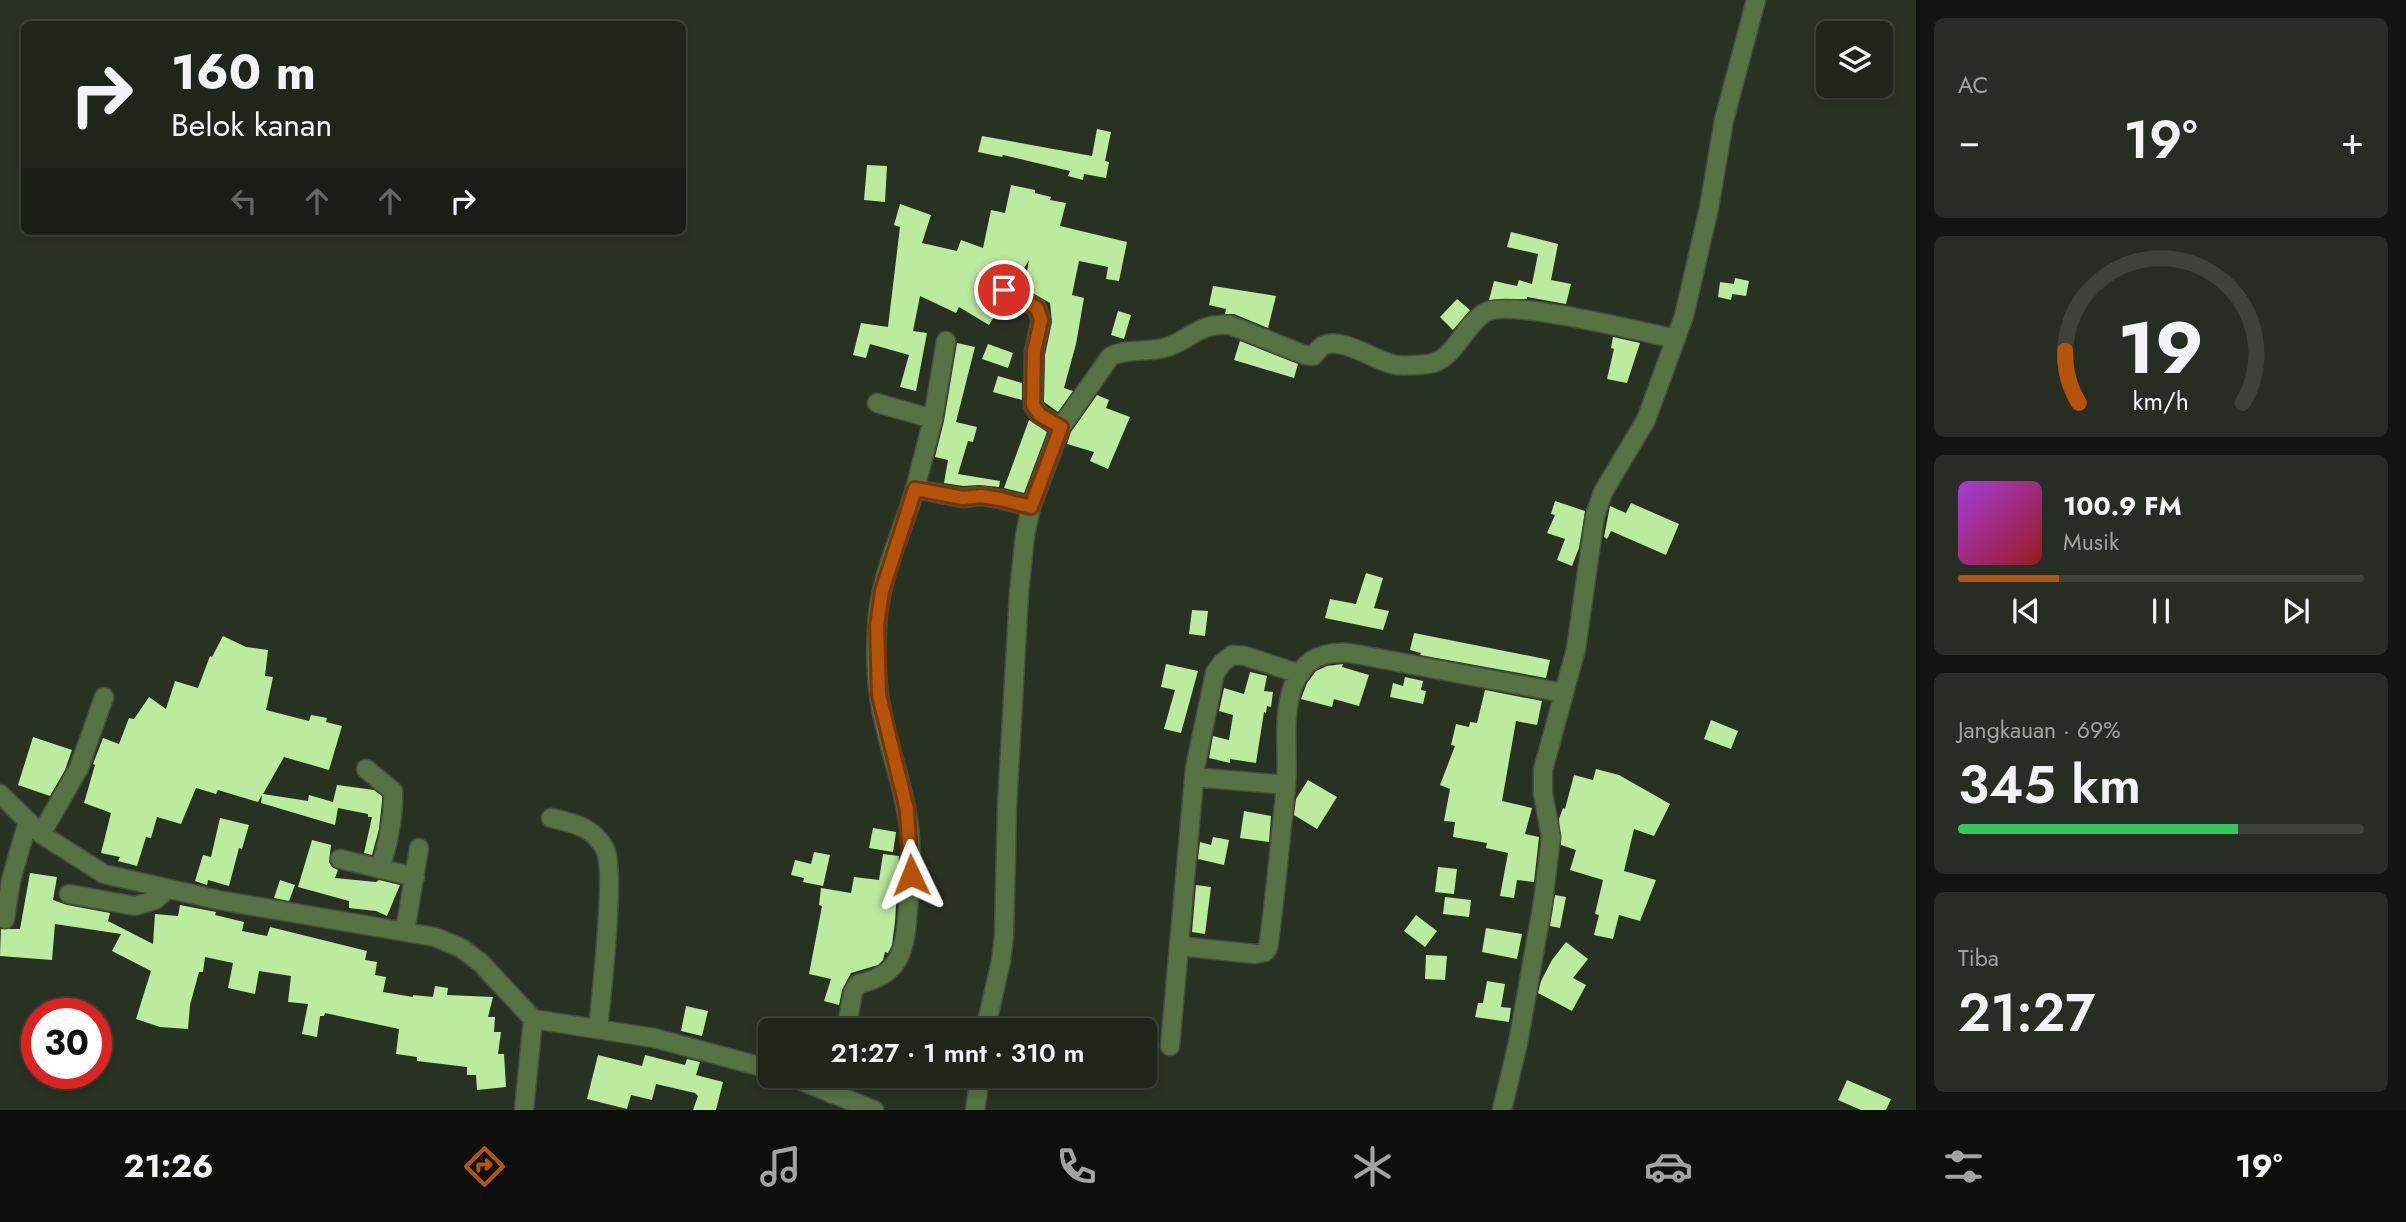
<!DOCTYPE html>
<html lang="id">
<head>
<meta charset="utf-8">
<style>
	body { margin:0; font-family:Jost,sans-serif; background:#262e23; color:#f1f3f6; height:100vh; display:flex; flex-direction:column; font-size:26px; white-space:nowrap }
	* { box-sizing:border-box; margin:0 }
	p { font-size:23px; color:#a1a5a2 }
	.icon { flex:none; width:38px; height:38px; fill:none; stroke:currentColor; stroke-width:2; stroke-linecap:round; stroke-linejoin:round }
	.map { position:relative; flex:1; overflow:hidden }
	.details { display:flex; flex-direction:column; gap:18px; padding:18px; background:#10150e; width:490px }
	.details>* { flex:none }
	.guide { position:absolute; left:21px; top:21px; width:665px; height:214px; border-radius:10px; box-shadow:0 4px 10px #0003,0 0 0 2px #3c4339; background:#1e261a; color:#f1f3f6; overflow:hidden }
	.fabs { position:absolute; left:1816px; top:21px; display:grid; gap:14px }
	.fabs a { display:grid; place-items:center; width:77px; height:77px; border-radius:10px; background:#1e261a; box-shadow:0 4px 10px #0003,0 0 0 2px #3c4339; font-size:35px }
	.speed { position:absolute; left:21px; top:998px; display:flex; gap:14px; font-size:35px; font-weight:700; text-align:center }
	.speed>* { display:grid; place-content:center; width:91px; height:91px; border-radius:50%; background:#1e261a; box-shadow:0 4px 10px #0003,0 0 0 2px #3c4339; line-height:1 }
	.speed .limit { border:10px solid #d22; background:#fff; color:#111 }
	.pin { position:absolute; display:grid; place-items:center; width:60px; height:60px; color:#fff; margin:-30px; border:4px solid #fff; border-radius:50%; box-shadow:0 2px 7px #0007 }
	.me { position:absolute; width:77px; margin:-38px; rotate:358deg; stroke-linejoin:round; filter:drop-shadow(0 0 5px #0008) }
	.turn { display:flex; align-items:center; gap:24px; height:147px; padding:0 35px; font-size:32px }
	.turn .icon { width:91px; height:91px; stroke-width:2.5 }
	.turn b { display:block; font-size:49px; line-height:60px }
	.lanes { display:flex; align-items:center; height:66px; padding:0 35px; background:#0003; justify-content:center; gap:35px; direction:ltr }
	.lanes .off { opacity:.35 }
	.big { font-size:52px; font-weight:600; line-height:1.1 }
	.details .card { flex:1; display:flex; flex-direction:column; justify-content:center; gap:10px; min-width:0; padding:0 24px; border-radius:10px; background:#262e23 }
	.details .dial { align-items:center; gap:0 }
	.dial svg { height:182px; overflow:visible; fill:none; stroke:#3c4339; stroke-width:7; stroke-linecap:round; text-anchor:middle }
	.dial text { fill:#f1f3f6; stroke:none }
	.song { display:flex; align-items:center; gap:21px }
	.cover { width:84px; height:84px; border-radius:10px; background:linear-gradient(135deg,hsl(280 70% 55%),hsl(0 70% 35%)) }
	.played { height:7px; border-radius:4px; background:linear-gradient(90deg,#b45309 25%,#3c4339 25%) }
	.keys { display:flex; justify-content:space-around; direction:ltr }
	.heat { display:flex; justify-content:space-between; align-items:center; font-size:38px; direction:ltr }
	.charge { height:10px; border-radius:5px; background:linear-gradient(90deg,#34c759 69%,#3c4339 0) }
	.trip { position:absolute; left:758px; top:1018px; width:399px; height:70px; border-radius:10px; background:#1e261a; box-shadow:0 4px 10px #0003,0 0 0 2px #3c4339; font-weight:600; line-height:70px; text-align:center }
	.menu { display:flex; height:112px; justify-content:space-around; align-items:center; background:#0c0f0a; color:#a1a5a2 }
	.menu .icon { width:49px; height:49px }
	.menu .selected { color:#b45309 }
	.menu b { font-size:32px; color:#f1f3f6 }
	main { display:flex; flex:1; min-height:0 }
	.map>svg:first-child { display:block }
	.building { fill:#bbeb9d }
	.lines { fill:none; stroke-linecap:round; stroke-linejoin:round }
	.minor-casing { stroke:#454f40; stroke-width:21 }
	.minor { stroke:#567343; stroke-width:18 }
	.route-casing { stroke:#753606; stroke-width:18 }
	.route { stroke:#b45309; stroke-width:12 }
</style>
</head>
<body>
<main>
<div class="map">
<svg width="1916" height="1110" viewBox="0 0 1916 1110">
	<rect width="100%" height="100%" fill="#283222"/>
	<path class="building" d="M1097 129 1111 132 1105 161 1109 162 1106 178 1084 174 1083 180 1068 176 1070 171 1003 155 1002 157 978 152 982 136 1092 156Z
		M867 165 887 166 885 202 864 200Z
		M1011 185 1035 190V193L1051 197 1050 200 1066 203 1060 226 1127 242 1119 281 1106 279 1108 267 1079 261 1072 295 1084 298 1076 344 1064 388 1073 391 1058 412 1044 402 1045 355 1052 322 1050 303 1024 288 1029 260 1015 283 1003 279 994 284V295L1003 302 989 325 959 307 956 313 920 296 913 331 927 333 916 391 900 387 909 355 870 344 866 358 853 355 861 323 888 327 900 227 894 225 900 204 931 215 922 243 957 251 961 240 983 248 991 210 1005 213Z
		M1511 232 1558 244 1551 280 1571 284 1566 304 1527 297V299L1489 300 1494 281 1517 286 1519 280 1532 284 1538 254 1507 247Z
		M1735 278 1749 281 1746 296 1732 294Z
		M1720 282 1734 284 1731 300 1718 297Z
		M1213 286 1276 296 1268 328 1234 314H1225L1226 309 1209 305Z
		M1457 299 1470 310 1453 330 1440 317Z
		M1118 311 1131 315 1124 339 1111 335Z
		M1613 337 1640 343 1627 383 1607 379 1614 349 1611 348Z
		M1240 341 1298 364 1294 378 1234 360Z
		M957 343 975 347 956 422 977 427 973 442 968 441 958 474 1000 481 999 487 980 485 963 486 944 483 948 460 935 457 944 421Z
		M988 344 1013 353 1008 368 982 359Z
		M998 376 1022 383V400L993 392Z
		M1097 395 1109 400 1106 408 1130 417 1108 469 1090 461 1094 452 1067 444 1071 432Z
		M1029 420 1047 432 1024 493 1004 488Z
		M1555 501 1585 511 1579 548 1572 566 1557 560 1565 539 1547 533 1555 515 1551 514Z
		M1631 503 1679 524 1666 555 1611 531 1607 539 1604 537 1610 506 1626 513Z
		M1366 573 1383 578 1374 608 1389 611 1383 630 1325 618 1330 599 1356 604Z
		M1192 610 1208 611 1205 636 1189 634Z
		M1414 633 1550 660 1546 678 1420 655 1421 653 1410 650Z
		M223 636 246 647 268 650 265 676 273 677 266 710 309 721 311 715 327 718 326 722 342 726 329 770 284 757 263 794 308 801 309 795 333 802 337 785 374 790 382 796V801L379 829 372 855 364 853 372 817H368V814L338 808 335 825 261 803 262 795 258 802 218 790 216 794 196 788 181 824 157 817 151 838 146 837 137 866 118 861 120 857 101 853 111 813 84 803 95 765 93 764 103 738 119 744 129 718 134 719 149 697 166 709 175 681 198 688 210 656 212 657Z
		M1166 664 1198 671 1181 733 1164 729 1175 690 1161 687Z
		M1343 664 1342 667 1369 675 1359 706 1334 699 1332 707 1301 699 1307 683 1316 671 1327 666Z
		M1250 672 1267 676 1264 691 1273 692 1271 707 1267 706 1266 713 1264 712 1256 763 1230 759V763L1209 758 1213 736 1229 740 1233 715 1219 711 1224 688 1244 694Z
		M1405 677 1423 681 1421 690 1426 691 1423 704 1390 697 1393 683 1403 686Z
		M1485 690 1542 701 1537 725 1516 721 1502 801 1532 808 1525 834 1539 837 1534 882 1517 880 1514 898 1500 896 1508 853 1486 848 1487 843 1453 837 1455 822 1444 821 1450 789 1440 785 1455 746 1451 745 1456 724 1469 727 1470 722 1477 723Z
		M1711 720 1738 731 1731 749 1704 739Z
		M33 737 72 750 65 770 50 796 18 785Z
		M1596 769 1619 775 1670 804 1654 836 1634 829 1624 871 1656 880 1640 921 1619 915 1613 939 1594 935 1599 915 1595 914 1603 880 1570 870 1576 850 1561 845 1559 819 1563 808 1565 809 1574 775 1593 780Z
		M1308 780 1337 797 1317 829 1294 815 1296 799Z
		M1244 811 1271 816 1269 842 1240 838Z
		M220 818 249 825 242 849 239 848 229 886 208 880 207 885 195 881 203 855 211 857Z
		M873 828 896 832 893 852 869 848Z
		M1213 837 1229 840 1224 865 1198 859 1200 842 1211 845Z
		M312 840 331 845 329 862 332 867 338 870 335 878 376 882 379 880 400 885 387 916 376 911 349 908V901L298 887Z
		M814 852 830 855 823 886 803 882 804 878 791 875 795 860 811 864Z
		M883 854 899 856 895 922 892 945 888 953 885 952 883 960 878 965 851 973 842 990 839 1005 824 1001 831 979 809 974 822 906 819 905 821 888 851 893 854 877 879 880Z
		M1438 867 1457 869 1454 894 1435 892Z
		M30 873 57 877 53 900 67 905 110 913 108 921 153 944 155 914 178 916 180 905 216 912 215 915 244 922 242 931 267 936 270 927 367 951 365 960 377 962 375 975 386 977 383 992 413 997V995L433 997 435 986 448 988 447 995 493 997 488 1017H495L494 1032H501L498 1054H504L506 1087 477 1090 476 1075H467V1067L417 1061V1057L396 1054 399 1029 325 1013 324 1016H320L317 1037 302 1034 308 1004 288 1002 291 976 259 971 255 994 228 988 233 963 205 957 203 972H199L190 1005 188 1029 160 1027 136 1019 151 971 112 951 121 934 55 924 52 960 0 956 1 929H20Z
		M280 880 295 885 289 901 274 898Z
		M1196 885 1211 887 1205 934 1192 932Z
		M1555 895 1566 897 1560 928 1550 926Z
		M1445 897 1471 900 1469 917 1443 914Z
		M1416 915 1437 931 1425 947 1404 931Z
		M1486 928 1522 934 1517 959 1482 952Z
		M1566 942 1588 959 1573 978 1586 985 1572 1011 1538 993 1541 981 1552 960Z
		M1426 955 1447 956 1445 980 1425 979Z
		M1487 981 1505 984 1501 1007 1511 1008 1509 1022 1475 1017 1478 1003H1483Z
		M686 1006 708 1011 702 1036 681 1031Z
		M598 1055 642 1066 645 1055 685 1065 687 1059 700 1062 696 1075 723 1082 716 1110H693L698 1096 695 1093 656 1084 652 1100 631 1095 627 1109 587 1099Z
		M1847 1080 1891 1099 1886 1110H1861L1838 1100Z"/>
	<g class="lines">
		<g class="minor-casing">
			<path id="minor" d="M1004 290 1037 308 1041 320 1034 352 1033 405 1040 415 1061 427
				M877 403 933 419
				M915 489 933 419 946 341
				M366 769 393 791C394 818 388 844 380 869
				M1194 777 1286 785
				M0 794 41 834 104 874 218 900 435 937 461 948 481 963 533 1019 654 1038 770 1069
				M551 818C574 823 593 827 605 849 616 870 601 998 598 1029
				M41 834 79 768 104 697
				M340 859 415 877
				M69 894 135 906 155 900 167 889
				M5 919 11 880 28 821
				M405 931 419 848
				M1179 946 1255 954 1265 952 1268 948C1276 894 1280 840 1286 786 1289 754 1281 715 1294 684 1304 658 1324 651 1350 653L1563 693
				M846 1031 853 992 858 984C902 975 905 949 908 909 911 876 913 842 906 809 899 771 884 734 879 695 876 674 876 648 877 626 879 579 902 533 915 489L963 498 981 496 1000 499 1031 507
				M985 1031 1001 961 1004 936 1007 806 1019 593 1025 535 1031 507 1061 427 1110 357C1121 349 1149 352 1164 348 1192 340 1196 323 1230 325L1305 355 1313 356C1317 353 1319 347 1324 345 1344 337 1376 362 1396 365 1405 366 1418 365 1428 364 1455 361 1464 324 1486 312 1510 299 1643 332 1676 339
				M1170 1046 1195 768 1215 673 1222 663 1232 655 1245 656 1300 674
				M789 1076 874 1110
				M832 1094 837 1076
				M524 1110 533 1019
				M975 1110 980 1076
				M1502 1110 1518 1043 1543 902 1551 837 1543 794V770L1576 649 1595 516 1603 492 1646 420 1684 316 1709 208 1724 120 1756 0"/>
		</g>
		<use href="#minor" class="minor"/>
	</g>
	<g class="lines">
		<g class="route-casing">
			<path id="route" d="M911 875 907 810 879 695 877 626 882 591 915 489 963 498 981 496 1000 499 1031 507 1061 427 1040 415 1033 405 1034 352 1041 320 1037 308 1004 290"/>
		</g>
		<use href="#route" class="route"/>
	</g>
</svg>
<div class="fabs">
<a><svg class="icon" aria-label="layers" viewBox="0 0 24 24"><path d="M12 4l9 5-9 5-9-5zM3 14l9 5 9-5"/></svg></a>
</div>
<div class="speed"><div class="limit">30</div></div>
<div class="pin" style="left:1004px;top:290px;background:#d93025"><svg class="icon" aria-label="arrive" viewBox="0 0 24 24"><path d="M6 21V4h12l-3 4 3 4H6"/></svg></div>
<svg class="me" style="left:911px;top:875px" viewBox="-20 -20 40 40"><path d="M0-17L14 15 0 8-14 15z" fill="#b45309" stroke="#fff" stroke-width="4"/></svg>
<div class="trip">21:27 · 1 mnt · 310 m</div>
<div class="guide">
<div class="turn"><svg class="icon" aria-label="right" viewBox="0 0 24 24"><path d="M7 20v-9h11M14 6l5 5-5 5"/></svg><div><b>160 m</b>Belok kanan</div></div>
<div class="lanes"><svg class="icon off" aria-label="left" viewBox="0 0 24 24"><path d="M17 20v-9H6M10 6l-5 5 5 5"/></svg><svg class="icon off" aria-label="ahead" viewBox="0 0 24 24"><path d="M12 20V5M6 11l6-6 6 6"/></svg><svg class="icon off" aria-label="ahead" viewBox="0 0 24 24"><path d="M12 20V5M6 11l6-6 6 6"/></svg><svg class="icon" aria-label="right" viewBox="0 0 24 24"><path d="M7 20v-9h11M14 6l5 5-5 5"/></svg></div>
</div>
</div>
<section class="details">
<div class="card"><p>AC</p>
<div class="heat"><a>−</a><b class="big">19°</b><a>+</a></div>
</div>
<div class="card dial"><svg viewBox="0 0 100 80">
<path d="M14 69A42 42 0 1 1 86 69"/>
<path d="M14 69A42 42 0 0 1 8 46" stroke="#b45309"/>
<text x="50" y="56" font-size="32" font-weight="700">19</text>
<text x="50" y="72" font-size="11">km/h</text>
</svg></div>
<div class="card">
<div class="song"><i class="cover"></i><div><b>100.9 FM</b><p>Musik</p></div></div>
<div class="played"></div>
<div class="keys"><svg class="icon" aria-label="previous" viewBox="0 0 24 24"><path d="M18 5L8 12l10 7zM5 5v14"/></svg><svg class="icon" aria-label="pause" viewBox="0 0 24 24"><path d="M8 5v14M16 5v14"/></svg><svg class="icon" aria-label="next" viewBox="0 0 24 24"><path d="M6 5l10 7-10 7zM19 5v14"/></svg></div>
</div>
<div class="card"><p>Jangkauan · 69%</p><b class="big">345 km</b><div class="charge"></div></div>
<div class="card"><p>Tiba</p><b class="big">21:27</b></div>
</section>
</main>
<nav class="menu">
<b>21:26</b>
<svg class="icon selected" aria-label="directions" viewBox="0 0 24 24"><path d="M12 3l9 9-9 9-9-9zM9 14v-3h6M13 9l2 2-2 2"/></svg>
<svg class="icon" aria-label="music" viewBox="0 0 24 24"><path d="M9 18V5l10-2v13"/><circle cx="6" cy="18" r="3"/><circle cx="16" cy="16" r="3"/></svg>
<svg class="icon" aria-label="phone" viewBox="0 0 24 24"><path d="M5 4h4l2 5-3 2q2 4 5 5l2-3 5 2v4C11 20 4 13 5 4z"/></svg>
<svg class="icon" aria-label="climate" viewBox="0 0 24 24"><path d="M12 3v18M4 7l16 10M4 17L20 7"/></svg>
<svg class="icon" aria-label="car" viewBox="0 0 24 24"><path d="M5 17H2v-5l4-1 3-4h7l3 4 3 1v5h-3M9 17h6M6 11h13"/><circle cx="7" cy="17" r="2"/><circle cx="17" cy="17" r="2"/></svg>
<svg class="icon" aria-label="filters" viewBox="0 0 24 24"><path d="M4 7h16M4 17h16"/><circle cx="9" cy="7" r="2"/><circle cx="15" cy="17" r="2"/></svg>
<b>19°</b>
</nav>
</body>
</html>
